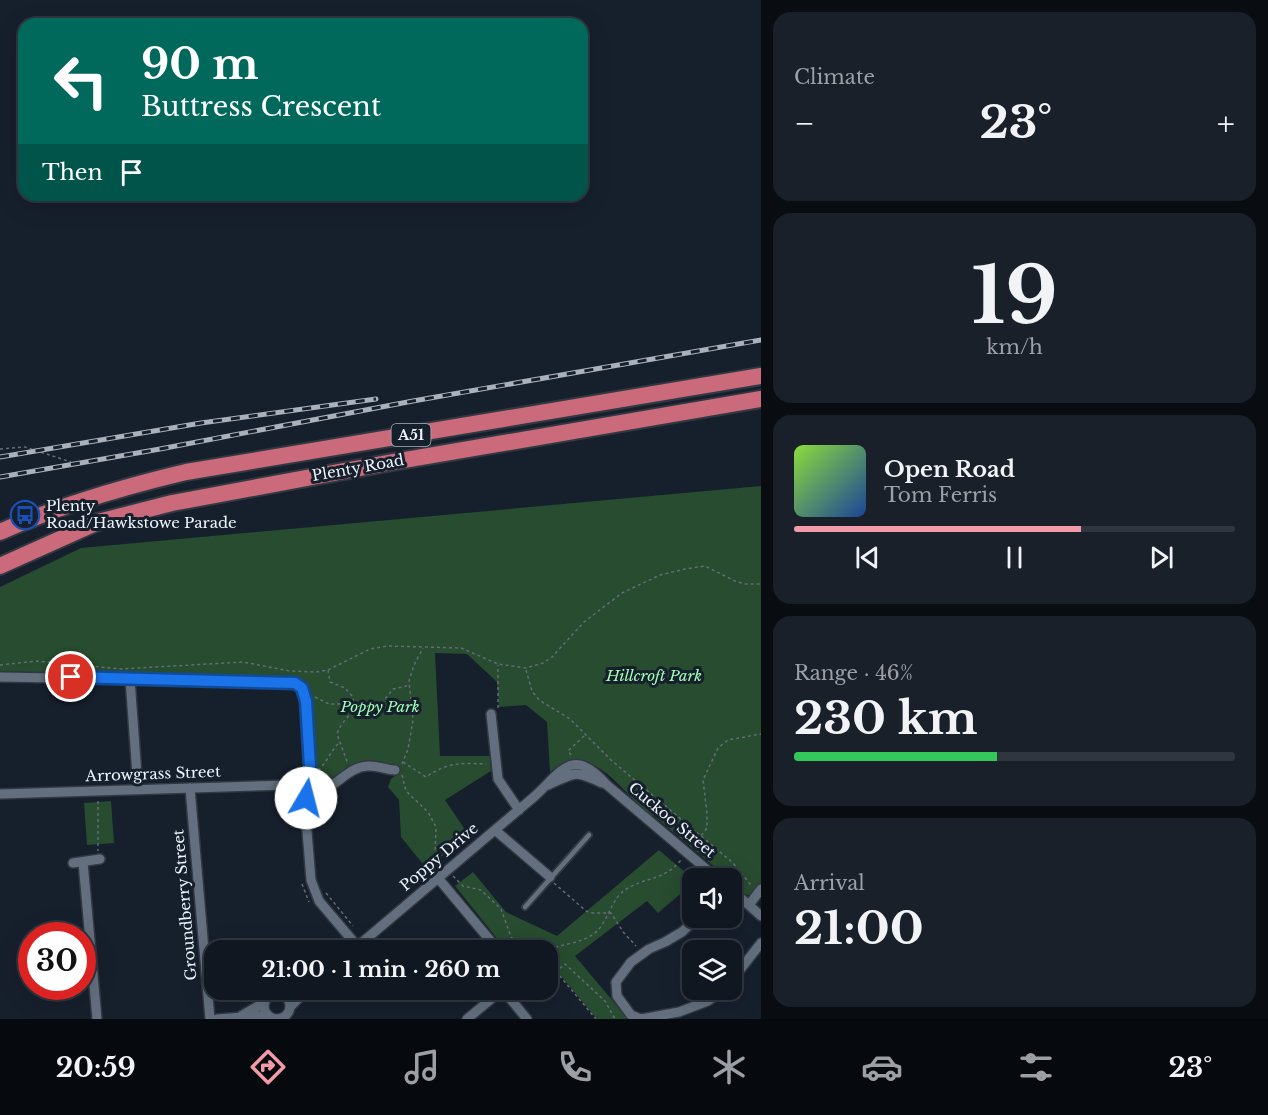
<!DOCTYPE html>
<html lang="en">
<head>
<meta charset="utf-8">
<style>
	body { margin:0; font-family:"Libre Baskerville",serif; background:#19202a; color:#f1f3f6; height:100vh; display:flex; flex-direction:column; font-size:22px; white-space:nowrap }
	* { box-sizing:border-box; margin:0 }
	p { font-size:20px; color:#9c9fa5 }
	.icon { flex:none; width:33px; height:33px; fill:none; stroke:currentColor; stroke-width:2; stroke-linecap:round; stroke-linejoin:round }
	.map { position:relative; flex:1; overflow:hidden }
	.panel { display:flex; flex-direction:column; gap:12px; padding:12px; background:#090d12; width:507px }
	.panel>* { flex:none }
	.hud { position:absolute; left:18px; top:18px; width:570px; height:183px; border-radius:18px; box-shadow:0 6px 24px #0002,0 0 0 2px #30363f; background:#00695c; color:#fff; overflow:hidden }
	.fabs { position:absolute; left:682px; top:868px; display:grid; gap:12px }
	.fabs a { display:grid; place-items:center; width:60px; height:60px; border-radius:12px; background:#101721; box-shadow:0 6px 24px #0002,0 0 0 2px #30363f; font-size:30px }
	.speed { position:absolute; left:18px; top:922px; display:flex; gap:12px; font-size:30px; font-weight:700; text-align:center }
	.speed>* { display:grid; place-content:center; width:78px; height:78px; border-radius:50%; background:#101721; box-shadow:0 6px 24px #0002,0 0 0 2px #30363f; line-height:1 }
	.speed .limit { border:9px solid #d22; background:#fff; color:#111 }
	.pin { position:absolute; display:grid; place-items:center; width:51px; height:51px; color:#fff; margin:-26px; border:3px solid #fff; border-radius:50%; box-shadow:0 2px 6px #0007 }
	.me { position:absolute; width:66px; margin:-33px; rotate:8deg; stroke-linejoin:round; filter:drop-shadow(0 0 4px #0008) }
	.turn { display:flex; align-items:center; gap:21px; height:126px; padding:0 24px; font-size:27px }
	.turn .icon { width:78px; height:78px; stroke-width:2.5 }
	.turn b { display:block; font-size:42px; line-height:51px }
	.then { display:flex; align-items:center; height:57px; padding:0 24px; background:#0003; gap:12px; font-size:22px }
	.big { font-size:45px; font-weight:800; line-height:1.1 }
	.panel .card { flex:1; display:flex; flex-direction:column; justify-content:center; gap:9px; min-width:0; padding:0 21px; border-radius:18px; background:#19202a }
	.panel .dial { align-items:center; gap:0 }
	.dial b { font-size:78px; line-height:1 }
	.song { display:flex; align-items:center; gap:18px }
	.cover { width:72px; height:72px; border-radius:9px; background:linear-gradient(135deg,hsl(90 70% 55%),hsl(220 70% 35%)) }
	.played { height:6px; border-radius:3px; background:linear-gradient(90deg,#f39aa8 65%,#30363f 65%) }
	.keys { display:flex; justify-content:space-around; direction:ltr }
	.heat { display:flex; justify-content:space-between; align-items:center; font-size:33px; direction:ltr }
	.charge { height:9px; border-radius:4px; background:linear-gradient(90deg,#34c759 46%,#30363f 0) }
	.trip { position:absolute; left:204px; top:940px; width:354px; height:60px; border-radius:18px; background:#101721; box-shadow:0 6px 24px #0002,0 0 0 2px #30363f; font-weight:800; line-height:60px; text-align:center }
	.menu { display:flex; height:96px; justify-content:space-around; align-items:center; background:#06090d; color:#9c9fa5 }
	.menu .icon { width:42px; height:42px }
	.menu .current { color:#f39aa8 }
	.menu b { font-size:27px; color:#f1f3f6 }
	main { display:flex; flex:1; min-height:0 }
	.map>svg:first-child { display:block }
	.green { fill:#274c2f }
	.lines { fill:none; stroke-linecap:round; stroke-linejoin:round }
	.service-casing { stroke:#323842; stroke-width:8 }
	.minor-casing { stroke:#323842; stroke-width:12 }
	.trunk-casing { stroke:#323842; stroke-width:20 }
	.path { stroke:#636c77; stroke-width:1.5; stroke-dasharray:3 3; stroke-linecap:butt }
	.service { stroke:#636f7e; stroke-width:4.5 }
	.minor { stroke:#636f7e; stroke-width:9 }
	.trunk { stroke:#ca6a7b; stroke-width:16 }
	.rail-casing { stroke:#aab1bb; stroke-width:5 }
	.rail { stroke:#161f2c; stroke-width:3; stroke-dasharray:9; stroke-linecap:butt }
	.route-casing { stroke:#114b97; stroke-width:15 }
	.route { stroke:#1a73e8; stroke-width:10 }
	.labels { text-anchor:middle; stroke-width:6; stroke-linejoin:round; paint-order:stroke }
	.shield { fill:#161f2c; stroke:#acb4be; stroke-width:1.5 }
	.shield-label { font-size:14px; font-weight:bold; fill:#edf4fc }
	.street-label { font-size:15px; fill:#edf4fc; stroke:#161f2c }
	.poi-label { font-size:15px; fill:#edf4fc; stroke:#161f2c; text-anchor:start }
	.park-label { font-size:15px; font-style:italic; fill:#a0feb3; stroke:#161f2c }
</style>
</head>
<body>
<main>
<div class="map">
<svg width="761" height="1019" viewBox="0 0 761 1019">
	<rect width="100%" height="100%" fill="#161f2c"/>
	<path class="green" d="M761 486V883L751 895C742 896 734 887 732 879H729L654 816C646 815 642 808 636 802 611 777 586 744 550 772L547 722 526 705 499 707 497 682 467 654 435 653 440 756H490L491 771 445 800 468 834 427 869 401 837 399 800 388 787 391 779 396 775 395 767 351 766 326 785 315 786 313 784 314 764 310 695 306 687 298 680 0 671V587L81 548Z
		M111 801 114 843 87 845 84 803Z
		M659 850 693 879V883L658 913 647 901 575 956 628 1019H597L550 963 548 965V951H507L455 886 473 872 506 912 557 936Z"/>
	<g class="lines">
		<g class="service-casing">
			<path id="service" d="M525 907 589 835"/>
		</g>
		<g class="minor-casing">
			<path id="minor" d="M0 677 283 682 299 685 306 697 310 759 305 807 311 880 319 901 358 947
				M130 679 138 789
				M491 714 498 779 519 810
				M548 785C576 773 573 769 602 783
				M190 788 210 1019
				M0 794 286 785C297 786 308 791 318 790 338 788 346 767 368 766 377 765 386 770 395 770
				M495 830 550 877
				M83 862 97 1019
				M73 863 100 859
				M438 878 499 951
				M732 890 761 916
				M749 905 761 889
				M697 918 682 932 665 942 649 949 631 962 616 982 617 996 631 1015 641 1019 679 1012 708 1001 722 990
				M352 951 535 796C563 770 573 746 607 785L718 879
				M732 980 761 943
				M503 990 527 1019
				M264 1006a13 13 0 1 1 26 0a13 13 0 1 1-26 0Z
				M283 994 296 990
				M290 1007 307 990
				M241 1016 265 1002
				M217 1019 268 1015
				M467 1019 502 990"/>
		</g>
		<g class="trunk-casing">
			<path id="trunk" d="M0 532C60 505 123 487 186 472L761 376
				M0 566 98 522 172 503 387 463 761 399"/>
		</g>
		<path class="path" d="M0 449 25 447 71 462
			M0 665 37 661 121 669 243 662 290 671 316 672 328 670 370 649 388 646 461 648 498 664 526 668 543 663 552 657 584 622 622 593 660 575 685 569 705 566 735 581 745 584H761
			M328 670 330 682 345 688 353 697C355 717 342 718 337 734L348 764
			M526 670 532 691 539 700 570 719 611 760 733 863 751 885
			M315 697 329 704H361L363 713 380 705 393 689 407 686
			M498 708V665
			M571 755 568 751 585 735
			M403 762 426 777C448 762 460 763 486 764
			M402 764 408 749 413 720 409 681 414 665 423 648
			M318 770C327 763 330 751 339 743
			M402 775 406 791 428 812 436 827 435 853 442 863
			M98 801V851
			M315 805 317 827
			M694 845 707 828V813L703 780 718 748 728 740 761 734
			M453 876 463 886 481 890 501 909 511 937 524 951
			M554 883 586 911 593 913H611L624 933 636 946
			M302 884 309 902
			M326 893 353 926
			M544 951C558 945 581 943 592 935 608 925 610 900 625 890 646 876 662 882 681 860
			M548 962 596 1019
			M555 972 565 964 605 1001 615 1019"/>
		<use href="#service" class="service"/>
		<use href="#minor" class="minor"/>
		<use href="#trunk" class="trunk"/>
		<g class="rail-casing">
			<path id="rail" d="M0 457 201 423 376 399
				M0 477 160 449 413 401 761 340"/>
		</g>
		<use href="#rail" class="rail"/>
	</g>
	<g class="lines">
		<g class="route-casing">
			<path id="route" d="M71 677 295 683 302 688 306 701 310 767 306 798"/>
		</g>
		<use href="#route" class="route"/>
	</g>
	<defs>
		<g id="bus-ring" transform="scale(1.5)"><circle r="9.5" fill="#161f2c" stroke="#1a4fb4" stroke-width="1.5"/><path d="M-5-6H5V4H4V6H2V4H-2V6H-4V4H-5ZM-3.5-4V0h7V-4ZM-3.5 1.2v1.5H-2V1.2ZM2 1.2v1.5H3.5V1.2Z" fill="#1a4fb4"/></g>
	</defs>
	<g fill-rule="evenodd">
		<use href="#bus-ring" x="25" y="515"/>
	</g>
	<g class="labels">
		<rect class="shield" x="391.5" y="424" width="39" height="22" rx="4.5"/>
		<g class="shield-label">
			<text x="411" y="440">A51</text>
		</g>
		<g class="street-label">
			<text transform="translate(358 468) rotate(-10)" y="5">Plenty Road</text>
			<text transform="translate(153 774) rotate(-2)" y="5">Arrowgrass Street</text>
			<text transform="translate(672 820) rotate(40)" y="5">Cuckoo Street</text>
			<text transform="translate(439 857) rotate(-40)" y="5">Poppy Drive</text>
			<text transform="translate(185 905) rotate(-95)" y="5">Groundberry Street</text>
		</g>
		<g class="poi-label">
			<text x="46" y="511">Plenty<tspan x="46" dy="17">Road/Hawkstowe Parade</tspan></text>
		</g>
		<g class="park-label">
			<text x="654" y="681">Hillcroft Park</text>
			<text x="380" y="712">Poppy Park</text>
		</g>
	</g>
</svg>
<div class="fabs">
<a><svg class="icon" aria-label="sound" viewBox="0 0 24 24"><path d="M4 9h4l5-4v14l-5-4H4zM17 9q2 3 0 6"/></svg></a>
<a><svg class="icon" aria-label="layers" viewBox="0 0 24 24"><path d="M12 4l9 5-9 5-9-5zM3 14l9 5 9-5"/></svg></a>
</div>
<div class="speed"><div class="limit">30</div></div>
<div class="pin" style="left:71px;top:677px;background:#d93025"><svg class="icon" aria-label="arrive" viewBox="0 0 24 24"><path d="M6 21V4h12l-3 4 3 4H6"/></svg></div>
<svg class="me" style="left:306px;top:798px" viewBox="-20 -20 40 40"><circle r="19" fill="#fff"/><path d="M0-13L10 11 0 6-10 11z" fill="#1a73e8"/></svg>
<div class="trip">21:00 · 1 min · 260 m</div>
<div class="hud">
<div class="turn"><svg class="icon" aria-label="left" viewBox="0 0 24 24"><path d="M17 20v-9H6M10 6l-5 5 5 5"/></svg><div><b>90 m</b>Buttress Crescent</div></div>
<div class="then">Then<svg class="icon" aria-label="arrive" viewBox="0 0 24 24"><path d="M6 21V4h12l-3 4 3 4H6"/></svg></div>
</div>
</div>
<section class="panel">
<div class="card"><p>Climate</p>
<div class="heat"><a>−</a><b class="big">23°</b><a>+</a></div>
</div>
<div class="card dial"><b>19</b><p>km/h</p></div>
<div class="card">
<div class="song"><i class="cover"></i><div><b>Open Road</b><p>Tom Ferris</p></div></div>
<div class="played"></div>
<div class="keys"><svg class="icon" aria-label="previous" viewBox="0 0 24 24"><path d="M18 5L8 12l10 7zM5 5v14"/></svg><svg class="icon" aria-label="pause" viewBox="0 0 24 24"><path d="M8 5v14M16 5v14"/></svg><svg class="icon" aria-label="next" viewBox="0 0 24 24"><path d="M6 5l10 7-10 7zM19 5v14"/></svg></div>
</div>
<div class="card"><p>Range · 46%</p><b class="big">230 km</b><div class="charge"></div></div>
<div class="card"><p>Arrival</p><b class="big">21:00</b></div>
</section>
</main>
<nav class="menu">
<b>20:59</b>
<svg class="icon current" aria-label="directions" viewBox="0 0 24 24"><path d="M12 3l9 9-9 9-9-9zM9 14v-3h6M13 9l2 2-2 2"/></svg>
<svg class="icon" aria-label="music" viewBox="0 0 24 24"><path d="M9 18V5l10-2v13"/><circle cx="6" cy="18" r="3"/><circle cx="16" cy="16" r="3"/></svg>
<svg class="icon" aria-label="phone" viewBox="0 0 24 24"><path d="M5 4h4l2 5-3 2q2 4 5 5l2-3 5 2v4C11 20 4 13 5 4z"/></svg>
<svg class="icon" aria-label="climate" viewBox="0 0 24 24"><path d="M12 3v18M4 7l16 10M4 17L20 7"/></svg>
<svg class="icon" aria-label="car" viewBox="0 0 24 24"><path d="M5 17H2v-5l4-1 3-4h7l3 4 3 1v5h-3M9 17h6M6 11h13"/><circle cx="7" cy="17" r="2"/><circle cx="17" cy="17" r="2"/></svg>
<svg class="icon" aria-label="filters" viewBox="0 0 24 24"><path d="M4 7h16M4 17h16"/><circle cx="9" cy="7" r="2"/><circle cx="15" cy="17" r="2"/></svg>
<b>23°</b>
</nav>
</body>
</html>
